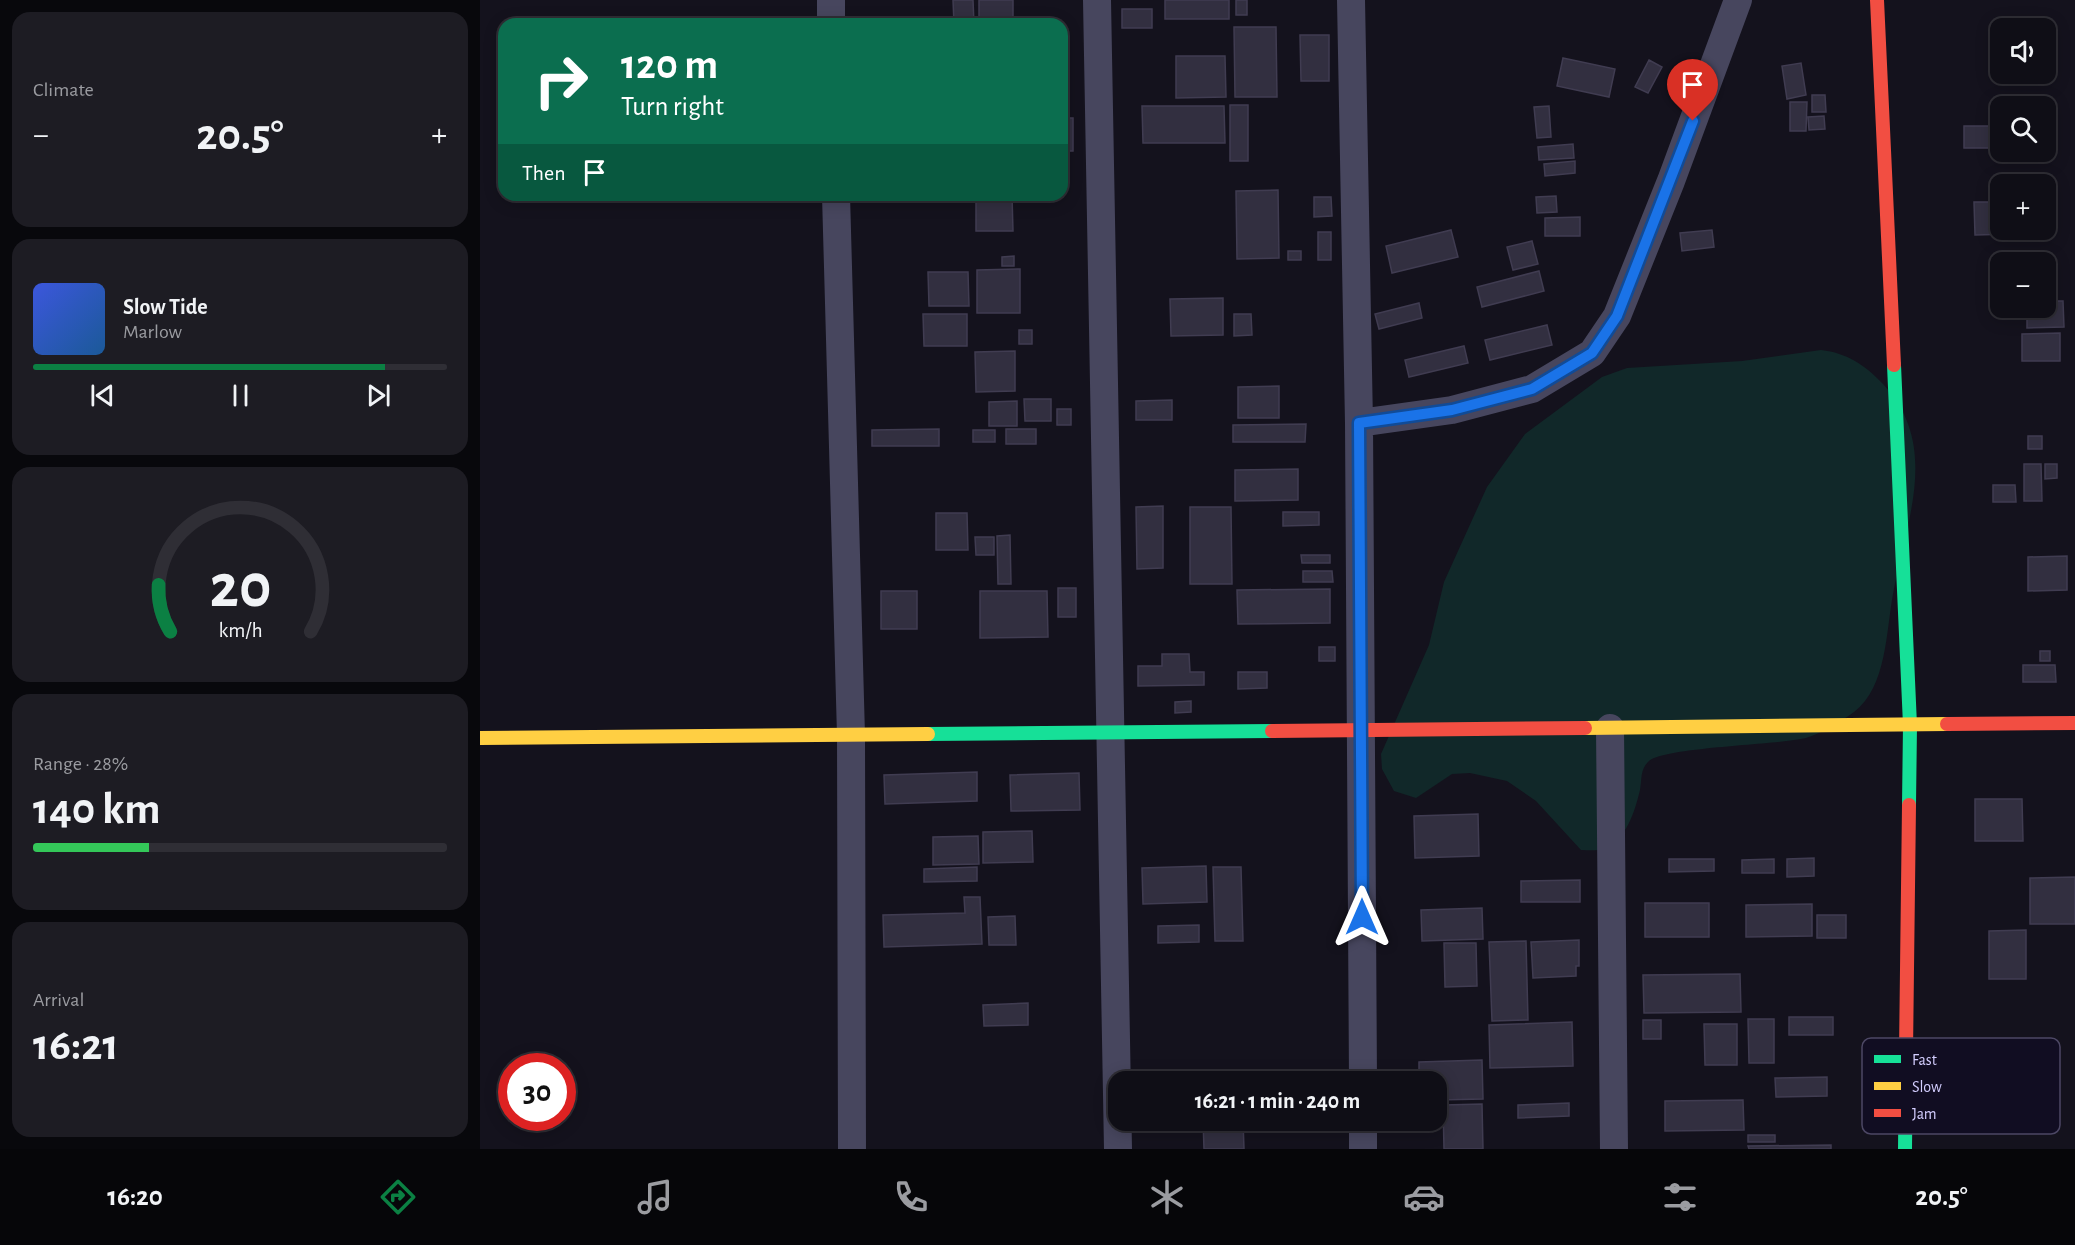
<!DOCTYPE html>
<html lang="en">
<head>
<meta charset="utf-8">
<style>
	body { margin:0; font-family:"Alegreya Sans",sans-serif; background:#1d1c23; color:#f1f3f6; height:100vh; display:flex; flex-direction:column; font-size:22px; white-space:nowrap }
	* { box-sizing:border-box; margin:0 }
	p { font-size:20px; color:#9b9ca1 }
	.icon { flex:none; width:33px; height:33px; fill:none; stroke:currentColor; stroke-width:2; stroke-linecap:round; stroke-linejoin:round }
	.map { position:relative; flex:1; overflow:hidden }
	.sheet { display:flex; flex-direction:column; gap:12px; padding:12px; background:#08080c; width:480px }
	.sheet>* { flex:none }
	.banner { position:absolute; left:18px; top:18px; width:570px; height:183px; border-radius:18px; box-shadow:0 3px 15px #0003,0 0 0 2px #2f2e35; background:#0b6e4f; color:#fff; overflow:hidden }
	.fabs { position:absolute; left:1510px; top:18px; display:grid; gap:12px }
	.fabs a { display:grid; place-items:center; width:66px; height:66px; border-radius:12px; background:#0f0e16; box-shadow:0 3px 15px #0003,0 0 0 2px #2f2e35; font-size:30px }
	.speed { position:absolute; left:18px; top:1053px; display:flex; gap:12px; font-size:30px; font-weight:700; text-align:center }
	.speed>* { display:grid; place-content:center; width:78px; height:78px; border-radius:50%; background:#0f0e16; box-shadow:0 3px 15px #0003,0 0 0 2px #2f2e35; line-height:1 }
	.speed .limit { border:9px solid #d22; background:#fff; color:#111 }
	.pin { position:absolute; display:grid; place-items:center; width:51px; height:51px; color:#fff; margin:-62px -26px; border-radius:50% 50% 50% 0; rotate:-45deg; box-shadow:0 0 6px #0007 }
	.pin .icon { rotate:45deg }
	.me { position:absolute; width:66px; margin:-33px; rotate:0deg; stroke-linejoin:round; filter:drop-shadow(0 0 4px #0008) }
	.turn { display:flex; align-items:center; gap:21px; height:126px; padding:0 24px; font-size:27px }
	.turn .icon { width:78px; height:78px; stroke-width:2.5 }
	.turn b { display:block; font-size:42px; line-height:51px }
	.then { display:flex; align-items:center; height:57px; padding:0 24px; background:#0003; gap:12px; font-size:22px }
	.big { font-size:45px; font-weight:700; line-height:1.1 }
	.sheet .widget { flex:1; display:flex; flex-direction:column; justify-content:center; gap:9px; min-width:0; padding:0 21px; border-radius:18px; background:#1d1c23 }
	.sheet .dial { align-items:center; gap:0 }
	.dial svg { height:156px; overflow:visible; fill:none; stroke:#2f2e35; stroke-width:7; stroke-linecap:round; text-anchor:middle }
	.dial text { fill:#f1f3f6; stroke:none }
	.song { display:flex; align-items:center; gap:18px }
	.cover { width:72px; height:72px; border-radius:9px; background:linear-gradient(135deg,hsl(230 70% 55%),hsl(210 70% 35%)) }
	.played { height:6px; border-radius:3px; background:linear-gradient(90deg,#0b8043 85%,#2f2e35 85%) }
	.keys { display:flex; justify-content:space-around; direction:ltr }
	.heat { display:flex; justify-content:space-between; align-items:center; font-size:33px; direction:ltr }
	.charge { height:9px; border-radius:4px; background:linear-gradient(90deg,#34c759 28%,#2f2e35 0) }
	.trip { position:absolute; left:628px; top:1071px; width:339px; height:60px; border-radius:18px; background:#0f0e16; box-shadow:0 3px 15px #0003,0 0 0 2px #2f2e35; font-weight:700; line-height:60px; text-align:center }
	.tab-bar { display:flex; height:96px; justify-content:space-around; align-items:center; background:#060609; color:#9b9ca1 }
	.tab-bar .icon { width:42px; height:42px }
	.tab-bar .on { color:#0b8043 }
	.tab-bar b { font-size:27px; color:#f1f3f6 }
	main { display:flex; flex:1; min-height:0 }
	.map>svg:first-child { display:block }
	.green { fill:#112829 }
	.building { fill:#322f40; stroke:#403c51; stroke-width:1.5 }
	.lines { fill:none; stroke-linecap:round; stroke-linejoin:round }
	.street { stroke:#47465e; stroke-width:28 }
	.fast { stroke:#16e098; stroke-width:14 }
	.slow { stroke:#ffcf43; stroke-width:14 }
	.jam { stroke:#f24e42; stroke-width:14 }
	.route-casing { stroke:#114b97; stroke-width:15 }
	.route { stroke:#1a73e8; stroke-width:10 }
	.key { fill:#110d22; stroke:#4c4764; stroke-width:1.5 }
	.key-label { font-size:16px; fill:#d4ceff }
</style>
</head>
<body>
<main>
<section class="sheet">
<div class="widget"><p>Climate</p>
<div class="heat"><a>−</a><b class="big">20.5°</b><a>+</a></div>
</div>
<div class="widget">
<div class="song"><i class="cover"></i><div><b>Slow Tide</b><p>Marlow</p></div></div>
<div class="played"></div>
<div class="keys"><svg class="icon" aria-label="previous" viewBox="0 0 24 24"><path d="M18 5L8 12l10 7zM5 5v14"/></svg><svg class="icon" aria-label="pause" viewBox="0 0 24 24"><path d="M8 5v14M16 5v14"/></svg><svg class="icon" aria-label="next" viewBox="0 0 24 24"><path d="M6 5l10 7-10 7zM19 5v14"/></svg></div>
</div>
<div class="widget dial"><svg viewBox="0 0 100 80">
<path d="M14 69A42 42 0 1 1 86 69"/>
<path d="M14 69A42 42 0 0 1 8 45" stroke="#0b8043"/>
<text x="50" y="56" font-size="32" font-weight="700">20</text>
<text x="50" y="72" font-size="11">km/h</text>
</svg></div>
<div class="widget"><p>Range · 28%</p><b class="big">140 km</b><div class="charge"></div></div>
<div class="widget"><p>Arrival</p><b class="big">16:21</b></div>
</section>
<div class="map">
<svg width="1595" height="1149" viewBox="0 0 1595 1149">
	<rect width="100%" height="100%" fill="#14121d"/>
	<path class="green" d="M1341 350C1367 353 1385 365 1403 384 1461 446 1426 521 1413 594 1406 631 1407 687 1374 712 1362 721 1340 734 1326 738 1296 745 1185 747 1169 761 1160 769 1162 779 1160 790 1155 811 1146 841 1123 849 1117 851 1107 850 1101 850L1056 801 1027 781 990 773 972 774 936 798 914 791 902 769 901 754 949 645 964 582 1007 487 1045 434 1122 377 1147 368 1262 361Z"/>
	<path class="building" d="M473 0H493L494 24H474Z
		M499 0H533V24H499Z
		M685 0H749V19H685Z
		M756 0H767V15H756Z
		M642 9H672V28H642Z
		M754 27H796L797 97H755Z
		M820 35H849V81H821Z
		M696 56H745L746 97 696 98Z
		M1083 58 1135 69 1129 97 1077 86Z
		M1169 60 1182 67 1168 93 1155 87Z
		M1321 63 1326 95 1307 99 1302 66Z
		M1332 95H1345L1346 112H1332Z
		M1310 102H1327L1326 131H1310Z
		M750 105H768V161H750Z
		M662 106H744L745 143H663Z
		M1069 106 1071 137 1057 138 1054 107Z
		M1344 116 1345 129 1329 130 1328 117Z
		M582 118H593V151H582Z
		M1484 126H1521V148H1484Z
		M1093 144 1094 158 1059 160 1058 147Z
		M1095 161V173L1065 176 1064 164Z
		M798 190 799 258 757 259 756 191Z
		M496 195H532L533 231H496Z
		M1076 196 1077 212 1057 213 1056 197Z
		M834 197H851L852 216 834 217Z
		M1566 201H1575L1576 232H1548V230H1566Z
		M1494 202H1521V230H1533V234L1495 235Z
		M1100 217V236H1065V218Z
		M971 230 978 257 912 273 906 246Z
		M1232 230 1234 247 1202 251 1200 233Z
		M838 232H851V260H838Z
		M1052 241 1058 264 1033 270 1027 247Z
		M808 251H821V260H808Z
		M534 256V266H522V257Z
		M540 269V313H497V270Z
		M1059 271 1064 291 1002 307 997 287Z
		M448 272H488L489 306H449Z
		M743 298V335L691 336 690 299Z
		M1566 301H1583L1584 327 1547 328V308H1566Z
		M939 303 942 318 899 329 895 314Z
		M443 314H487V346H444Z
		M754 314H771L772 335 754 336Z
		M1067 325 1072 345 1010 360 1005 340Z
		M539 330H552V344H539Z
		M1580 333V361H1542V334Z
		M984 346 988 363 929 377 925 360Z
		M535 351V391L496 392 495 352Z
		M799 386V418H758V387Z
		M544 399H571V421H545Z
		M692 400V420H656V401Z
		M537 401V426H509V402Z
		M577 409H591V425H577Z
		M826 424 825 442H753V425Z
		M459 429V446H392V430Z
		M526 429H556V444H526Z
		M493 430H515V442H493Z
		M1548 436H1562V449H1548Z
		M1544 464H1561L1562 501H1544Z
		M1565 464H1577V478L1565 479Z
		M818 469V500L755 501V470Z
		M1513 485H1535L1536 502H1513Z
		M683 506V568L657 569 656 507Z
		M710 507H751L752 584H710Z
		M803 512H839V525L803 526Z
		M456 513H487L488 550H456Z
		M530 535 531 584H518L517 536Z
		M495 537H514V555H496Z
		M821 555H850V563H822Z
		M1587 556V590L1548 591V557Z
		M823 571H852L853 582H823Z
		M578 588H596V617H578Z
		M850 589V623L758 624 757 590Z
		M401 591H437V629H401Z
		M500 591H567L568 637 500 638Z
		M839 647H855V661H839Z
		M1560 651H1570V661H1560Z
		M682 654H709L710 672H724V685L658 686V666H682Z
		M1543 665H1575L1576 682H1543Z
		M758 672H787V688L758 689Z
		M711 701V712L695 713V702Z
		M497 772V801L405 804 404 775Z
		M599 773 600 810 531 811 530 775Z
		M1495 799H1542L1543 841H1495Z
		M998 814 999 856 935 858 934 816Z
		M552 831 553 862 503 863V832Z
		M498 836 499 864 453 865V837Z
		M1334 858V876L1307 877V859Z
		M1189 859H1234V871L1189 872Z
		M1294 859V873H1262V860Z
		M726 866 727 902 663 904 662 868Z
		M497 867V881L444 882V869Z
		M733 867H761L763 941H735Z
		M1595 877V924H1550V878Z
		M1100 880V902H1041V881Z
		M484 897H500L502 944 404 947 403 915 485 913Z
		M1165 903H1229V937H1165Z
		M1332 904V936L1266 937V905Z
		M1002 908 1003 939 942 941 941 910Z
		M1337 915H1366V938H1337Z
		M535 916 536 945H509L508 917Z
		M719 925V942L678 943V926Z
		M1546 930V979H1509V931Z
		M1099 940V966H1096V976L1053 978 1051 942Z
		M1046 941 1048 1020 1012 1021 1009 942Z
		M964 943H996L997 986 965 987Z
		M1260 974 1261 1012 1164 1013 1163 975Z
		M548 1003V1025L504 1026 503 1005Z
		M1309 1017H1353V1035H1309Z
		M1268 1019H1294V1063H1269Z
		M1163 1020H1181V1039H1163Z
		M1092 1022 1093 1066 1010 1068 1009 1025Z
		M1224 1024H1257V1065H1225Z
		M1002 1060 1003 1099 957 1100V1082H939V1062Z
		M860 1070 861 1082H758V1074Z
		M1347 1077V1096L1296 1097 1295 1078Z
		M1263 1100 1264 1130 1185 1131V1101Z
		M1089 1103V1116L1038 1118V1105Z
		M1002 1104 1003 1149H964L963 1105Z
		M723 1120H763L764 1149H724Z
		M1268 1135H1295V1142H1268Z
		M1351 1145V1149H1269L1268 1146Z"/>
	<g class="lines">
		<path class="street" d="M351 0V24
			M617 0 638 1149
			M871 0 879 423 883 1082
			M356 195 371 735 372 1149
			M879 423 972 410 1052 389 1112 353 1137 316 1191 181 1258 0
			M1130 728 1134 1149
			M883 1120V1149"/>
		<path class="fast" d="M1414 365 1430 725 1429 805
			M448 734 792 731
			M1425 1149 1426 1052"/>
		<path class="slow" d="M1105 728 1467 724
			M0 738 448 734"/>
		<path class="jam" d="M1397 0 1414 365
			M1467 724 1595 723
			M792 731 1105 728
			M1426 1052 1429 805"/>
	</g>
	<g class="lines">
		<g class="route-casing">
			<path id="route" d="M882 917 879 423 972 410 1052 389 1112 353 1137 316 1213 121"/>
		</g>
		<use href="#route" class="route"/>
	</g>
	<rect x="1382" y="1038" width="198" height="96" rx="9" class="key"/>
	<rect x="1394" y="1055" width="27" height="8" fill="#16e098"/>
	<rect x="1394" y="1082" width="27" height="8" fill="#ffcf43"/>
	<rect x="1394" y="1109" width="27" height="8" fill="#f24e42"/>
	<g class="key-label">
		<text x="1432" y="1065">Fast</text>
		<text x="1432" y="1092">Slow</text>
		<text x="1432" y="1119">Jam</text>
	</g>
</svg>
<div class="fabs">
<a><svg class="icon" aria-label="sound" viewBox="0 0 24 24"><path d="M4 9h4l5-4v14l-5-4H4zM17 9q2 3 0 6"/></svg></a>
<a><svg class="icon" aria-label="search" viewBox="0 0 24 24"><circle cx="10" cy="10" r="6"/><path d="M15 15l6 6"/></svg></a>
<a>+</a>
<a>−</a>
</div>
<div class="speed"><div class="limit">30</div></div>
<div class="pin" style="left:1213px;top:121px;background:#d93025"><svg class="icon" aria-label="arrive" viewBox="0 0 24 24"><path d="M6 21V4h12l-3 4 3 4H6"/></svg></div>
<svg class="me" style="left:882px;top:917px" viewBox="-20 -20 40 40"><path d="M0-17L14 15 0 8-14 15z" fill="#1a73e8" stroke="#fff" stroke-width="4"/></svg>
<div class="trip">16:21 · 1 min · 240 m</div>
<div class="banner">
<div class="turn"><svg class="icon" aria-label="right" viewBox="0 0 24 24"><path d="M7 20v-9h11M14 6l5 5-5 5"/></svg><div><b>120 m</b>Turn right</div></div>
<div class="then">Then<svg class="icon" aria-label="arrive" viewBox="0 0 24 24"><path d="M6 21V4h12l-3 4 3 4H6"/></svg></div>
</div>
</div>
</main>
<nav class="tab-bar">
<b>16:20</b>
<svg class="icon on" aria-label="directions" viewBox="0 0 24 24"><path d="M12 3l9 9-9 9-9-9zM9 14v-3h6M13 9l2 2-2 2"/></svg>
<svg class="icon" aria-label="music" viewBox="0 0 24 24"><path d="M9 18V5l10-2v13"/><circle cx="6" cy="18" r="3"/><circle cx="16" cy="16" r="3"/></svg>
<svg class="icon" aria-label="phone" viewBox="0 0 24 24"><path d="M5 4h4l2 5-3 2q2 4 5 5l2-3 5 2v4C11 20 4 13 5 4z"/></svg>
<svg class="icon" aria-label="climate" viewBox="0 0 24 24"><path d="M12 3v18M4 7l16 10M4 17L20 7"/></svg>
<svg class="icon" aria-label="car" viewBox="0 0 24 24"><path d="M5 17H2v-5l4-1 3-4h7l3 4 3 1v5h-3M9 17h6M6 11h13"/><circle cx="7" cy="17" r="2"/><circle cx="17" cy="17" r="2"/></svg>
<svg class="icon" aria-label="filters" viewBox="0 0 24 24"><path d="M4 7h16M4 17h16"/><circle cx="9" cy="7" r="2"/><circle cx="15" cy="17" r="2"/></svg>
<b>20.5°</b>
</nav>
</body>
</html>
